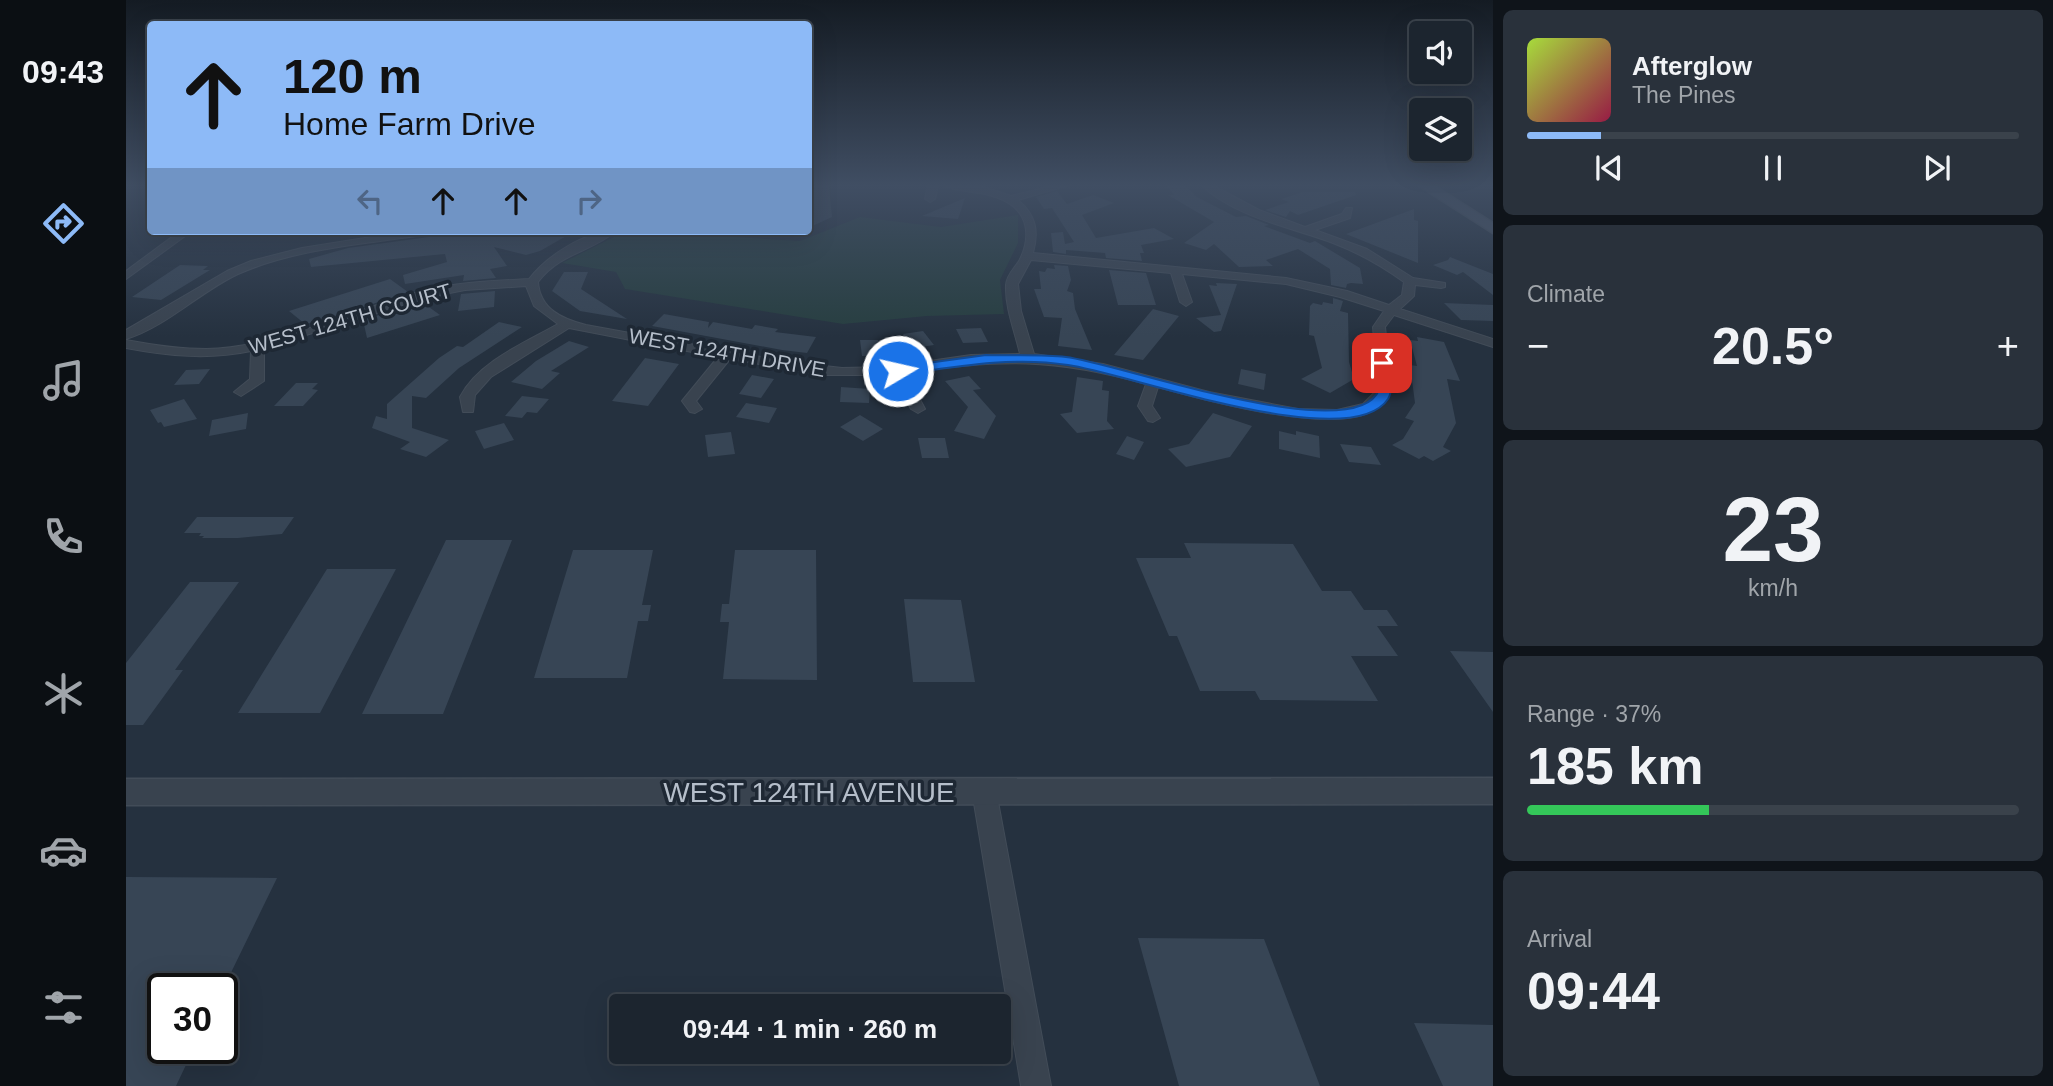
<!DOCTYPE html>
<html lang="en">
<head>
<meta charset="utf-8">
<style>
	body { margin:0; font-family:Helvetica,sans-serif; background:#29313b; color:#f1f3f6; height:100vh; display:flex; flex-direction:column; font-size:26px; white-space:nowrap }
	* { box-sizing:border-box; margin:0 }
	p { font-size:23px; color:#a0a5aa }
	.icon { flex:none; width:38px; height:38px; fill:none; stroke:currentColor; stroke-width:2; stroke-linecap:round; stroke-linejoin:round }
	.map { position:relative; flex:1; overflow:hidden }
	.panel { display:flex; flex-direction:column; gap:10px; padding:10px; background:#0f141a; width:560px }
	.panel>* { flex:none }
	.banner { position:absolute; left:21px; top:21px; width:665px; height:214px; border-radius:7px; box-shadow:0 7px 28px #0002,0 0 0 2px #3a424b; background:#8dbaf7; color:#111; overflow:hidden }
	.tools { position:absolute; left:1283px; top:21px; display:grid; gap:14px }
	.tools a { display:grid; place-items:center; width:63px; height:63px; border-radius:7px; background:#1c252f; box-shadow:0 7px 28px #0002,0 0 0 2px #3a424b; font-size:35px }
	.speed { position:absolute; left:21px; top:973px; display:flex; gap:14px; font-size:35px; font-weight:700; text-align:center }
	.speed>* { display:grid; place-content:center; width:91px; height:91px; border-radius:50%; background:#1c252f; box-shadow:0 7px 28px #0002,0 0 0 2px #3a424b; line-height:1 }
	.speed .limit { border:4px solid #111; border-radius:10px; background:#fff; color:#111 }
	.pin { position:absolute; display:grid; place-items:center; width:60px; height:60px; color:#fff; margin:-30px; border-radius:14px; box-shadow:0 4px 10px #0006 }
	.me { position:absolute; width:77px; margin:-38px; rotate:81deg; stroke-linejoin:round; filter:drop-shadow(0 0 5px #0008) }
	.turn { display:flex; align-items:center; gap:24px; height:147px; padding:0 21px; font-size:32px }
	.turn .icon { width:91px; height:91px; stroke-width:2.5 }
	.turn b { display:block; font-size:49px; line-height:60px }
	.lanes { display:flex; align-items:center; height:66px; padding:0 21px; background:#0003; justify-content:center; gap:35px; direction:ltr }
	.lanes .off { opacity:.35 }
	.big { font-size:52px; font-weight:600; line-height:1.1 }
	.panel .card { flex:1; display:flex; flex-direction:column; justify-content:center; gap:10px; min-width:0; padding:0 24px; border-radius:10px; background:#29313b }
	.panel .dial { align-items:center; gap:0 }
	.dial b { font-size:91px; line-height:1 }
	.song { display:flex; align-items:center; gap:21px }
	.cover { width:84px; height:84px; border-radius:10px; background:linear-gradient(135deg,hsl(80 70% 55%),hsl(340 70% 35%)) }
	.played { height:7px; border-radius:4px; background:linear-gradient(90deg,#8dbaf7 15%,#3a424b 15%) }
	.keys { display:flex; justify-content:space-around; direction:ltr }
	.heat { display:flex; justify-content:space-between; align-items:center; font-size:38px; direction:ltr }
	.charge { height:10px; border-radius:5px; background:linear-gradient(90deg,#34c759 37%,#3a424b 0) }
	.trip { position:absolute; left:483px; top:994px; width:402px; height:70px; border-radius:7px; background:#1c252f; box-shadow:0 7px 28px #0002,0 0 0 2px #3a424b; font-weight:600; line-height:70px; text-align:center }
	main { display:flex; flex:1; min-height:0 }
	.menu { display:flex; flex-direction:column; width:126px; justify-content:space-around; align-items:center; background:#0b0f13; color:#a0a5aa }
	.menu .icon { width:49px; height:49px }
	.menu .selected { color:#8dbaf7 }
	.menu b { font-size:32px; color:#f1f3f6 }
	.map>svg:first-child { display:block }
	.green { fill:#273e40 }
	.building { fill:#374555 }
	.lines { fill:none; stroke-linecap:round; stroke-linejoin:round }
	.minor-casing { stroke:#424c58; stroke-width:2 }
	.tertiary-casing { stroke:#424c58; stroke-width:3 }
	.secondary-casing { stroke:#424c58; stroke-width:3 }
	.minor { fill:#39434f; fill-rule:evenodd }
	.tertiary { fill:#39434f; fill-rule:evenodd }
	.secondary { fill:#475262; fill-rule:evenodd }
	.route { fill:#1a73e8; stroke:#114b97; stroke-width:2 }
	.labels { text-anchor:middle; stroke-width:7; stroke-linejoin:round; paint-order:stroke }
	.far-street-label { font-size:21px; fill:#b5beca; stroke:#1e2834 }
	.near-street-label { font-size:28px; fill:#b5beca; stroke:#1e2834 }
</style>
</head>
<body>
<main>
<nav class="menu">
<b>09:43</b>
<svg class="icon selected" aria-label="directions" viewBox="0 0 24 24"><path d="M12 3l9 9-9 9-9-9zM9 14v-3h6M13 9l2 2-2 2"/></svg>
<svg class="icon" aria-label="music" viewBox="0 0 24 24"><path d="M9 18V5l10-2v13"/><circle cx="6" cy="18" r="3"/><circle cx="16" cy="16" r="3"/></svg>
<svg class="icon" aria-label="phone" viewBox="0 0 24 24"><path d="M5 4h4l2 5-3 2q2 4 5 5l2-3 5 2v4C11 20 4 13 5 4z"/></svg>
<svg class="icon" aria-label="climate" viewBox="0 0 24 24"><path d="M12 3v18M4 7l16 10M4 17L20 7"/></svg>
<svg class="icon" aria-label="car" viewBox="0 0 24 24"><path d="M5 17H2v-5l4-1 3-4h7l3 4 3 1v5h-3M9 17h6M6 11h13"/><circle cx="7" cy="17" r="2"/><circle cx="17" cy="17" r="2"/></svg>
<svg class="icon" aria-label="filters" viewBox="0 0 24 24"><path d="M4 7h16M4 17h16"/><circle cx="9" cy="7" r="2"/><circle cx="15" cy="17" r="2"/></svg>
</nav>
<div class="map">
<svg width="1367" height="1086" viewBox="0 0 1367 1086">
	<rect width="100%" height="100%" fill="#25313f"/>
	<path class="green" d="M892 215V243L874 280 878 314 801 316 717 324 499 289 490 272 436 263 500 231H596L608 237 674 241 734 217 815 227Z"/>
	<path class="building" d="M687 185H703L706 217 682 228V203H685Z
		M1039 185H1059L1071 197 1110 217 1120 216 1143 225 1138 226 1184 243 1189 241 1234 268 1237 284 1225 283 1221 284 1220 288 1205 285 1204 269 1172 249 1140 260 1147 266 1113 267 1088 244 1080 250 1058 243 1088 222 1042 195H1048Z
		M931 191 941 204 967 195 988 203 956 215 970 238 1028 228 1048 239 1015 245 1018 253H1014L1016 261 980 258 979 253 940 250V254L927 252 925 233 937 232 939 244 948 242 926 208 918 209 910 197Z
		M1177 192H1229L1230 195 1172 215 1164 211 1160 217 1139 210 1163 202 1155 199Z
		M839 198 832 219 796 216Z
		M1288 209V220L1292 221V263L1220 234Z
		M310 231H449L414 251 400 255 368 247 381 266 364 269 370 278 337 281 338 275 279 284 277 275 321 262 319 254 185 267 183 259 222 248 303 237Z
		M1324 257 1367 274V295L1337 272 1331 275 1307 265 1322 260Z
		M54 265 82 266 77 270H84L35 300 6 297Z
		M928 265 942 266 945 280 941 291 947 293 949 309 966 350 932 346 936 318 918 317 908 289H915L913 271 919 272 921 268 929 269Z
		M983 270 1020 273 1030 305H992Z
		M438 272H462L455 289 501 319 454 311 426 291Z
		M264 279 282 292 196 321 179 324 163 311Z
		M1090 283 1111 284 1095 331 1088 332 1070 318 1095 315 1083 285 1091 286Z
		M369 291 368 307 332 311 335 294Z
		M1207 298 1217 301 1214 311 1222 313 1223 362 1228 379 1204 393 1175 379 1196 368 1188 336 1183 335 1184 306 1187 303 1196 305 1197 302 1207 304Z
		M296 302 314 315 241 338 237 320Z
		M1318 303 1367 305V321L1335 320Z
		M1027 309 1053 316 1017 360 988 355Z
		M538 314 583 322 582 328 587 322 626 329 629 325 652 329 649 332 690 337 681 353 656 350 526 326Z
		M373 322 396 327 333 368 300 398 286 396V428L323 440 300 457 274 449 284 442 246 428 250 416 261 419V404L313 358 331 346 337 347Z
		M855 328 862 342 837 343 830 329Z
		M797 331 808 345 788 348 777 334Z
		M1291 337 1318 342 1334 381 1321 379 1330 423 1317 447 1325 451 1307 461 1298 456 1293 459 1266 445 1277 439 1288 421 1279 418 1289 403 1284 365 1291 366 1284 340 1292 341Z
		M734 340H752L755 356H736Z
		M443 341 463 347 425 371 434 373 416 389 385 382 410 361Z
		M519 358 553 364 522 406 486 401Z
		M84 369 73 384 48 385 60 370Z
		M1115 369 1140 374 1138 390 1112 384Z
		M626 375 648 379 635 398 613 394Z
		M843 376 855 389 847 390 870 416 858 439 828 431 842 407 819 381Z
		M951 377 977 381 976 390 983 391 981 421 988 429 951 433 934 414 946 412Z
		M170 383H192L186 389 192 390 177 406H148Z
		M715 387 744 389 743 403 714 402Z
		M396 396 423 399 411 413 401 412 396 418 379 416Z
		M58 399 71 419 38 427 35 422 32 423 24 410Z
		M620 403 651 408 643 423 610 417Z
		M122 413 120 429 83 436 86 420Z
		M1087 413 1126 426 1104 457 1060 467 1042 449 1063 444Z
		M734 415 757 429 737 441 714 427Z
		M378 423 388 440 358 449 349 431Z
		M1153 431 1170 435V431L1193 436 1194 458 1153 449Z
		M605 432 609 454 582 457 579 435Z
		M1001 436 1018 442 1008 460 990 454Z
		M792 438H819L823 458H796Z
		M1214 444 1245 447 1255 465 1223 462Z
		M71 517H168L156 534 112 538H76L78 536H73L75 533H58Z
		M320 540H386L317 714H236Z
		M1058 543 1167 544 1196 591H1225L1238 610H1261L1272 626H1251L1272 656H1225L1252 701 1134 700 1129 691H1074L1051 636H1043L1010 558H1065Z
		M447 550H527L516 605H525L522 621H512L501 678H408Z
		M609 550H690L691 680 597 679 603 622H594L596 604H603Z
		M201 569H270L194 713H112Z
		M64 582H113L49 670H57L17 725H0V663Z
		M778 599 835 600 849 682H787Z
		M1324 651 1367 652V712Z
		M0 877 151 878 97 989H37V1048H68L50 1086H0Z
		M1012 938 1138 939 1194 1086H1053Z
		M1288 1023 1367 1025V1086H1317Z"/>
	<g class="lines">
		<g class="minor-casing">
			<path id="minor" d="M802 185H812L809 199 804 202 799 199Z
				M817 185 855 186 885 196 930 185H943L892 200C910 215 913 231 907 253L1160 278 1221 291 1263 305 1276 295 1278 282C1256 266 1233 253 1207 243 1164 227 1111 218 1075 185H1086L1133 210 1179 227 1216 214 1220 208H1226L1224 218 1189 230 1241 249 1287 278 1319 283V287L1315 288 1289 285 1288 296 1274 309 1367 339V347L1268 315 1259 327 1266 390C1261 396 1254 405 1248 410 1207 436 1078 400 1032 387L1026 406 1034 418 1027 422 1022 421 1012 406 1020 384C928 358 873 359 780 373L799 409 792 413 785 409 767 375H698L604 359 570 401 576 409 569 413 564 412 556 401 592 357 443 328 365 377 349 395 347 412H337L334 397C352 362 398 343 432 324L408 306 400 286 339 290 303 297 138 348V381L115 396 108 392 124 379 125 351C83 360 42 356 0 348V340C27 345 52 349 80 349 155 347 225 310 296 291 331 282 367 281 403 279 422 255 459 231 490 231 465 252 434 253 412 282 414 309 436 319 460 325L663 362 716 368 762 367 845 355 894 354C889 332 879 308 880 285 881 273 891 267 895 257 904 237 902 216 884 204 862 189 832 194 817 185ZM905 260 1045 273 1054 302 1060 306 1066 302 1056 274 1160 284 1214 297 1258 311 1247 327 1252 389 1237 404 1211 410 1172 409 1083 392 977 364 908 354 895 311 892 284Z
				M54 231H66L0 279V271Z
				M283 231H308L303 234C240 244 171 248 112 274 75 291 40 327 0 339V330L101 271 125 261 176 248Z
				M858 781 866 784 870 791 925 1086H895L846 791 850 784Z"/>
		</g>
		<g class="tertiary-casing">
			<path id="tertiary" d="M1367 778V804L0 805V779Z"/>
		</g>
		<g class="secondary-casing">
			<path id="secondary" d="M1292 185H1307L1367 223V233Z"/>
		</g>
		<use href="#minor" class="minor"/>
		<use href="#tertiary" class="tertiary"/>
		<use href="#secondary" class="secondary"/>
	</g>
	<linearGradient id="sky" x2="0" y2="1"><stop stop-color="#141b23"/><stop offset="0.55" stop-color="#404e63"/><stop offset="1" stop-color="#404e63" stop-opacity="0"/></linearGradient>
	<rect width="1367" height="337" fill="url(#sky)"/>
	<path class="route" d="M860 355C886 356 914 354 940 357 992 363 1228 449 1253 390L1250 363 1256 359 1262 363C1264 374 1268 389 1262 399 1224 456 1001 373 942 365 885 356 828 367 772 375L766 371 772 367Z"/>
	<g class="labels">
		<g class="far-street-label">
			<text transform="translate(224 319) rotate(-16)" y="7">WEST 124TH COURT</text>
			<text transform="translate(601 353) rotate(10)" y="7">WEST 124TH DRIVE</text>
		</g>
		<g class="near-street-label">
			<text x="683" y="802">WEST 124TH AVENUE</text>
		</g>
	</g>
</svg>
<div class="tools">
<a><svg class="icon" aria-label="sound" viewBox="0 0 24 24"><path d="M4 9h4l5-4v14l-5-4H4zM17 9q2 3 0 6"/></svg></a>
<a><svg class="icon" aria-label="layers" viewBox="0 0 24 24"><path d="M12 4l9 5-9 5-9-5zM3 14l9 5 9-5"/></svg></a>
</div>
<div class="speed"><div class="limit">30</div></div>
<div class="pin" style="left:1256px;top:363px;background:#d93025"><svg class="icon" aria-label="arrive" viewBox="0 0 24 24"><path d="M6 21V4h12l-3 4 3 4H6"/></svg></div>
<svg class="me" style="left:772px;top:371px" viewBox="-20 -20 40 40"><circle r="17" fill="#1a73e8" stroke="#fff" stroke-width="3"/><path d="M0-11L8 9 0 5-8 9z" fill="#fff"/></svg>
<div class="trip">09:44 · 1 min · 260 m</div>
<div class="banner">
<div class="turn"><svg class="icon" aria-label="ahead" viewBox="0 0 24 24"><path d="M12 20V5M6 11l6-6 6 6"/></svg><div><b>120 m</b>Home Farm Drive</div></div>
<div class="lanes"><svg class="icon off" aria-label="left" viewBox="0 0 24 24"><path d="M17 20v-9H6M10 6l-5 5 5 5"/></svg><svg class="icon" aria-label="ahead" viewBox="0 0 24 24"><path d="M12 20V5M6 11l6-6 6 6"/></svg><svg class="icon" aria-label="ahead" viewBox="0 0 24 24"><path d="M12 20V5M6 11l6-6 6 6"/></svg><svg class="icon off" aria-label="right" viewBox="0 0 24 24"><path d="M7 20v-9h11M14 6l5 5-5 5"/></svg></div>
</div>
</div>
<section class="panel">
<div class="card">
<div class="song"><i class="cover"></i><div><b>Afterglow</b><p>The Pines</p></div></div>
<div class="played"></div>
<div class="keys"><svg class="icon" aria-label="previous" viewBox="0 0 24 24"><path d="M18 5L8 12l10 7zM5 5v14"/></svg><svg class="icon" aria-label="pause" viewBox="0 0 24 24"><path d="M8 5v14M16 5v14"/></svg><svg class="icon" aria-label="next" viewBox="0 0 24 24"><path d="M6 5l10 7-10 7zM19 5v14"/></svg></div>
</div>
<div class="card"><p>Climate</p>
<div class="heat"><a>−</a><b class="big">20.5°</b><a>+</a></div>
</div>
<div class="card dial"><b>23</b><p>km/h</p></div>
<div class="card"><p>Range · 37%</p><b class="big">185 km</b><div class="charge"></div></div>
<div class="card"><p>Arrival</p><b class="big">09:44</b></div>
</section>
</main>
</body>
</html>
